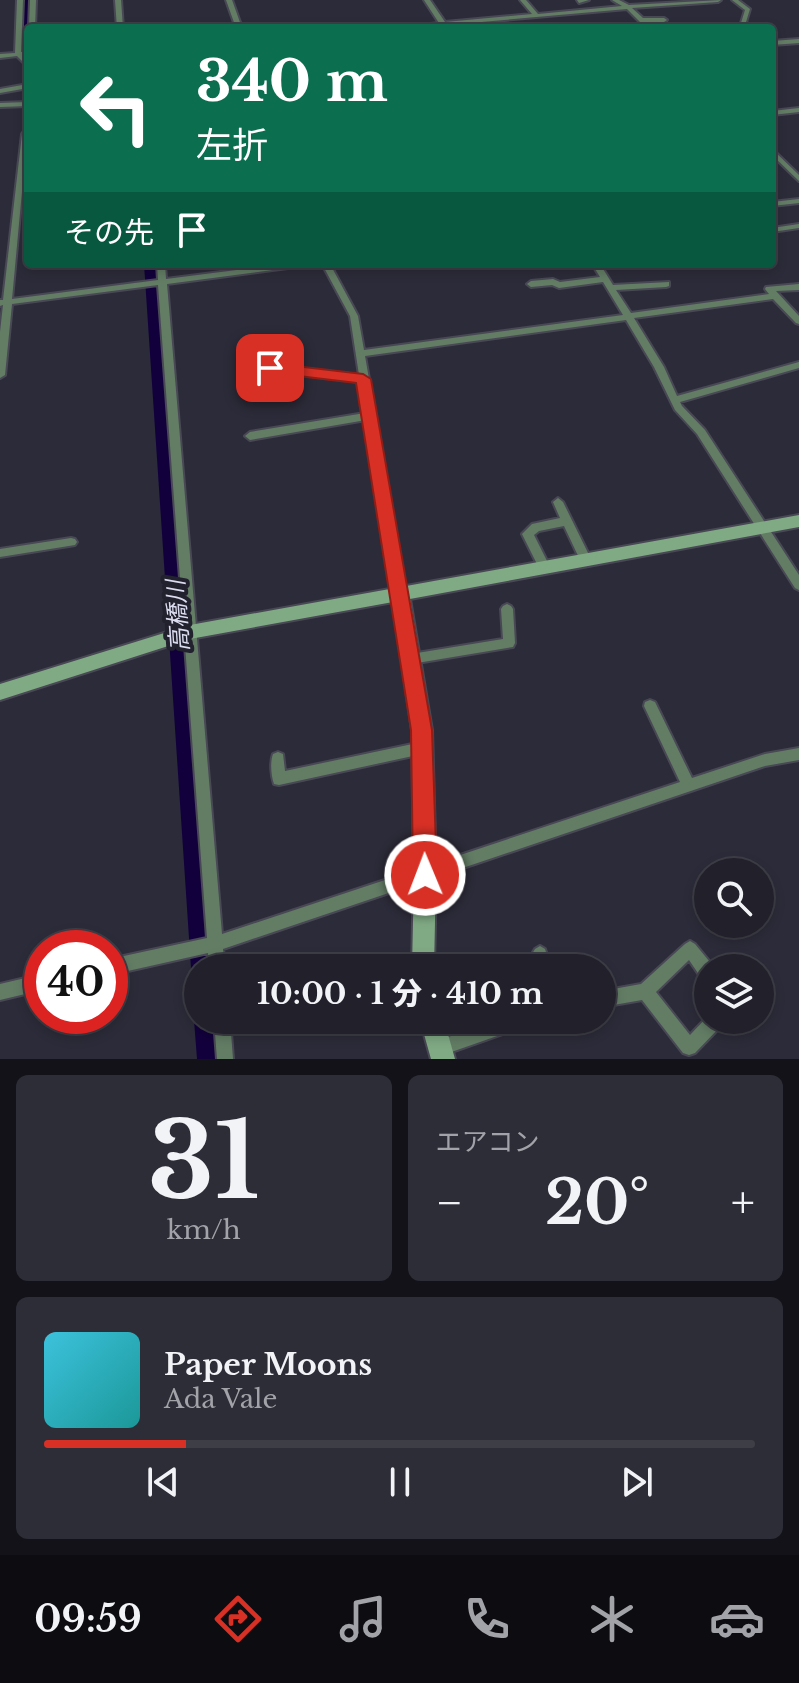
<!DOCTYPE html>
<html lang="ja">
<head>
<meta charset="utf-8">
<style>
	body { margin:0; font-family:"Libre Baskerville","Noto Sans JP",serif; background:#2d2d37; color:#f1f3f6; height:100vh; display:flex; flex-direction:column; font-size:30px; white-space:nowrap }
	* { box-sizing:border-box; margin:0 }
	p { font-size:26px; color:#a2a3a9 }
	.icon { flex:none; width:44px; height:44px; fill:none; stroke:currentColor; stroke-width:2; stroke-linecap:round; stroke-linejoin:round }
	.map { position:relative; height:1059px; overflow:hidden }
	.panel { display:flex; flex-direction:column; gap:16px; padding:16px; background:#121218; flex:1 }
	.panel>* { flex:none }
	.hud { position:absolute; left:24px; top:24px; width:752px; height:244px; border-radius:8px; box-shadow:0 4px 12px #0003,0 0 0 2px #3e3e47; background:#0b6e4f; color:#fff; overflow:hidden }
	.fabs { position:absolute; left:694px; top:858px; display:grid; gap:16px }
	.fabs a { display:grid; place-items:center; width:80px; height:80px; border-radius:50%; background:#21202b; box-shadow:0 4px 12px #0003,0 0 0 2px #3e3e47; font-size:40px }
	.speed { position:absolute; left:24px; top:930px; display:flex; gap:16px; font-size:40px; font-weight:700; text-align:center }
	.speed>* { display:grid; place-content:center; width:104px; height:104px; border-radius:50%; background:#21202b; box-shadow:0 4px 12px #0003,0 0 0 2px #3e3e47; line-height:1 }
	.speed .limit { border:12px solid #d22; background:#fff; color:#111 }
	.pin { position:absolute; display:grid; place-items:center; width:68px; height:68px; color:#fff; margin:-34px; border-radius:16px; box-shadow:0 4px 12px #0006 }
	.me { position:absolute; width:88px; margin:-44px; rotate:359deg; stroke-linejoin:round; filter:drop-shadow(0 0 6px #0008) }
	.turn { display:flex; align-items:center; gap:28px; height:168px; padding:0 40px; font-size:36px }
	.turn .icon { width:104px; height:104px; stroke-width:2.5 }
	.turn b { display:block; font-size:56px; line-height:68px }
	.then { display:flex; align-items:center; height:76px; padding:0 40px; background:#0003; gap:16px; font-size:30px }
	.big { font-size:60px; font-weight:800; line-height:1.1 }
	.panel .tile { flex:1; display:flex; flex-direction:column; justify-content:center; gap:12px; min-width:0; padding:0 28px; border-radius:12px; background:#2d2d37 }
	.panel .dial { align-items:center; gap:0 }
	.dial b { font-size:104px; line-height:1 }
	.song { display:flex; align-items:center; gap:24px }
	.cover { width:96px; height:96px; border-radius:12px; background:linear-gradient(135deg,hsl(190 70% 55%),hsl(180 70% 35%)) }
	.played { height:8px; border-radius:4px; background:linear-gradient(90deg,#d93025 20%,#3e3e47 20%) }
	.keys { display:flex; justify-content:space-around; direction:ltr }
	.heat { display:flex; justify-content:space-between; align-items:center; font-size:44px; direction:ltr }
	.panel .tiles { flex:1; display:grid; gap:16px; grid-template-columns:1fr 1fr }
	.tile:last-child { grid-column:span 2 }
	.trip { position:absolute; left:184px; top:954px; width:432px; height:80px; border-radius:40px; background:#21202b; box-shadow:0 4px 12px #0003,0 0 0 2px #3e3e47; font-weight:800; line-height:80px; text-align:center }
	.dock { display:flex; height:128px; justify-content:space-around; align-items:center; background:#0d0d11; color:#a2a3a9 }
	.dock .icon { width:56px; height:56px }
	.dock .selected { color:#d93025 }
	.dock b { font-size:36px; color:#f1f3f6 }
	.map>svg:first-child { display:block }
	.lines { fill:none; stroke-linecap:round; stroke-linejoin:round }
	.river { fill:#12003c; fill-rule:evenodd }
	.street-casing { stroke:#494855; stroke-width:4 }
	.secondary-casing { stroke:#494855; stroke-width:4 }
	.street { fill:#637d65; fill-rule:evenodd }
	.secondary { fill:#80aa84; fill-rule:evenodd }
	.route { fill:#d93025; stroke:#8d1f18; stroke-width:2 }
	.labels { text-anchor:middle; stroke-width:8; stroke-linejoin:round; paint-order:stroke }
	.water-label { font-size:24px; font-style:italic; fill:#dcdcf0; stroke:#22222e }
</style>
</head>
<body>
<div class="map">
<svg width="799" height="1059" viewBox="0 0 799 1059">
	<rect width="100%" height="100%" fill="#2c2b39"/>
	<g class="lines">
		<path class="river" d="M22 0H32L28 60 19 50Z
			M144 264H158L219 968H198V979L191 968Z
			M198 1011V1020H224L227 1059H197L194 1020Z"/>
		<g class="street-casing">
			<path id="street" d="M17 0H23L21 52 28 51V55H23L28 61V67L17 56 0 58V54L15 53Z
				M30 0H36L35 28H29Z
				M115 0H121L123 28H117Z
				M226 0H232L242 28H236Z
				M424 0H430L445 22 532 14 520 0H526L538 14 622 6 612 0H619L629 5 721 0 718 2 632 8 643 18H664L667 20 664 22H646L652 28H646L627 9 447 25V28H443L441 26 397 28 439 23Z
				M577 0H589L579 3Z
				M732 0H738L750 9 746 22 752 28H746L741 23 745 10Z
				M799 39V43L772 45V41Z
				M28 84V88L0 93V89Z
				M28 102V106L0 107V103Z
				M799 108V112L772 115V111Z
				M28 127 12 299 158 280 157 264H165L166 279 284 264H307L303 266 167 284 222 934 680 782 644 706 645 702 650 700 655 702 692 778 765 754 799 748V760L765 766 223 949 225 968H209L208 953 110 975V959L207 938 158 285 12 304 5 375 0 378V332L3 305 0 306V300H3L22 134 26 128Z
				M772 149 799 175V181L772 155Z
				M799 199V203L772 206V202Z
				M799 224V228L772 232V228Z
				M322 264H330L358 316 364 350 623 315 603 282 559 288 552 285 531 287 527 284 531 281 553 279 560 282 600 277 592 264H600L613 285 669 282V286L666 287 616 290 631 313 769 294 765 289 766 287 799 284V290L776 291 799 316V324L796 323 773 299 634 318 664 367 677 396 799 362V368L680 402 682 406 705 430 799 575V590L795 588 697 434 675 410 654 367 626 320 365 356 406 592 404 595 400 597 396 595 366 420 250 440 245 436 250 432 365 413 360 382 270 371 265 368 270 365 359 375 350 316Z
				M558 498 563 502 591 559 589 562H581L564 526 539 531 534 535 550 567 548 570H540L522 534 532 524 560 518 553 502Z
				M71 538 75 539 77 542 75 545 0 557V549Z
				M507 604 511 606 513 609 515 643 513 647 411 664 407 663 405 659 407 655 411 654 503 639 501 609 503 606Z
				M422 742 427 744 429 748 427 752 422 754 279 785 274 784C271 776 270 762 273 754L278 752 283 754 285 771Z
				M690 941 695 944 714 967 708 968V981L702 979 689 960 656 992 690 1035 708 1016V1020H723L721 1026 695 1053 689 1055 683 1053 642 1000 602 1007V991L641 984 685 944Z
				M540 946 545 949 551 968H535L532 954 535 949Z
				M42 974V990L0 1000V984Z
				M214 1020H230L233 1059H217Z
				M497 1020H528L526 1026 520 1028 440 1056 434 1054 432 1048 434 1042Z"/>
		</g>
		<g class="secondary-casing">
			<path id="secondary" d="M799 515V527L410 599 432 730 436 875 434 968H412L414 875 412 730 393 602 190 639 0 700V684L190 625Z
				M420 1020H444L455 1059H431Z"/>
		</g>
		<use href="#street" class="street"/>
		<use href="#secondary" class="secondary"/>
	</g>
	<path class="route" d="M270 363 363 374 371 379 432 730 437 875 434 884 425 887 417 884 413 875 411 730 356 383 265 372V365Z"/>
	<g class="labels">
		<g class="water-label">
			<text transform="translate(178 616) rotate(-94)" y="8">高橋川</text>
		</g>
	</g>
</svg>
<div class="fabs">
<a><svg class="icon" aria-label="search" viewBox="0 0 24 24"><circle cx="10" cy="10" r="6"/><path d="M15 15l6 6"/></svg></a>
<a><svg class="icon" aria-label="layers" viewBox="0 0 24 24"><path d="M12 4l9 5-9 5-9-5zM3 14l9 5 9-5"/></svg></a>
</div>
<div class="speed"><div class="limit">40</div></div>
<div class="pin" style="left:270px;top:368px;background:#d93025"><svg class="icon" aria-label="arrive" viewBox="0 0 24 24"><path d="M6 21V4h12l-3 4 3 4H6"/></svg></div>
<svg class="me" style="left:425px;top:875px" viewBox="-20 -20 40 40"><circle r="17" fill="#d93025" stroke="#fff" stroke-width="3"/><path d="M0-11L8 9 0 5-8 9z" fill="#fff"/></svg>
<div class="trip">10:00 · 1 分 · 410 m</div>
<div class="hud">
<div class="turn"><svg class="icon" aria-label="left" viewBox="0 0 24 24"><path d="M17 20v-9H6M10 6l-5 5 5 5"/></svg><div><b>340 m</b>左折</div></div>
<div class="then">その先<svg class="icon" aria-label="arrive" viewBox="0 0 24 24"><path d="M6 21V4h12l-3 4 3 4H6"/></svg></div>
</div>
</div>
<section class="panel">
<div class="tiles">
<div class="tile dial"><b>31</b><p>km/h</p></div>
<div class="tile"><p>エアコン</p>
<div class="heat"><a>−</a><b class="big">20°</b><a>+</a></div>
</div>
<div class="tile">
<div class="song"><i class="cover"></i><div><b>Paper Moons</b><p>Ada Vale</p></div></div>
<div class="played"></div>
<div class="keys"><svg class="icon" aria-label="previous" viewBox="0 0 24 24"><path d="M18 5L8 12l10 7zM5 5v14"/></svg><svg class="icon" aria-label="pause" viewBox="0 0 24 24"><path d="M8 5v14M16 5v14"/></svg><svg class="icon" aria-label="next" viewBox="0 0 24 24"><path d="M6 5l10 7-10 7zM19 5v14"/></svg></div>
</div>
</div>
</section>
<nav class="dock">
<b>09:59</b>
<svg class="icon selected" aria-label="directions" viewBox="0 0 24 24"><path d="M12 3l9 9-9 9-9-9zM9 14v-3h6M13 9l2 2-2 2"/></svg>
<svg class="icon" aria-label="music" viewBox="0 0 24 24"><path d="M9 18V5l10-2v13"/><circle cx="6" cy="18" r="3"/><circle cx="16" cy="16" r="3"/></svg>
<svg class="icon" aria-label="phone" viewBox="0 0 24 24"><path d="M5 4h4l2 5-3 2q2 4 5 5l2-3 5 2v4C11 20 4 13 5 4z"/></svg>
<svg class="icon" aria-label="climate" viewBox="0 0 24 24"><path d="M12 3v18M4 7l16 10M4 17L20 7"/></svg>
<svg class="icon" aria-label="car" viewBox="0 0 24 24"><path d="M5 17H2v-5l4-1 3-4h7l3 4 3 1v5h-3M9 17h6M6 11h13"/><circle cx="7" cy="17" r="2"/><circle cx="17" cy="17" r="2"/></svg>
</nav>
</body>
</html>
